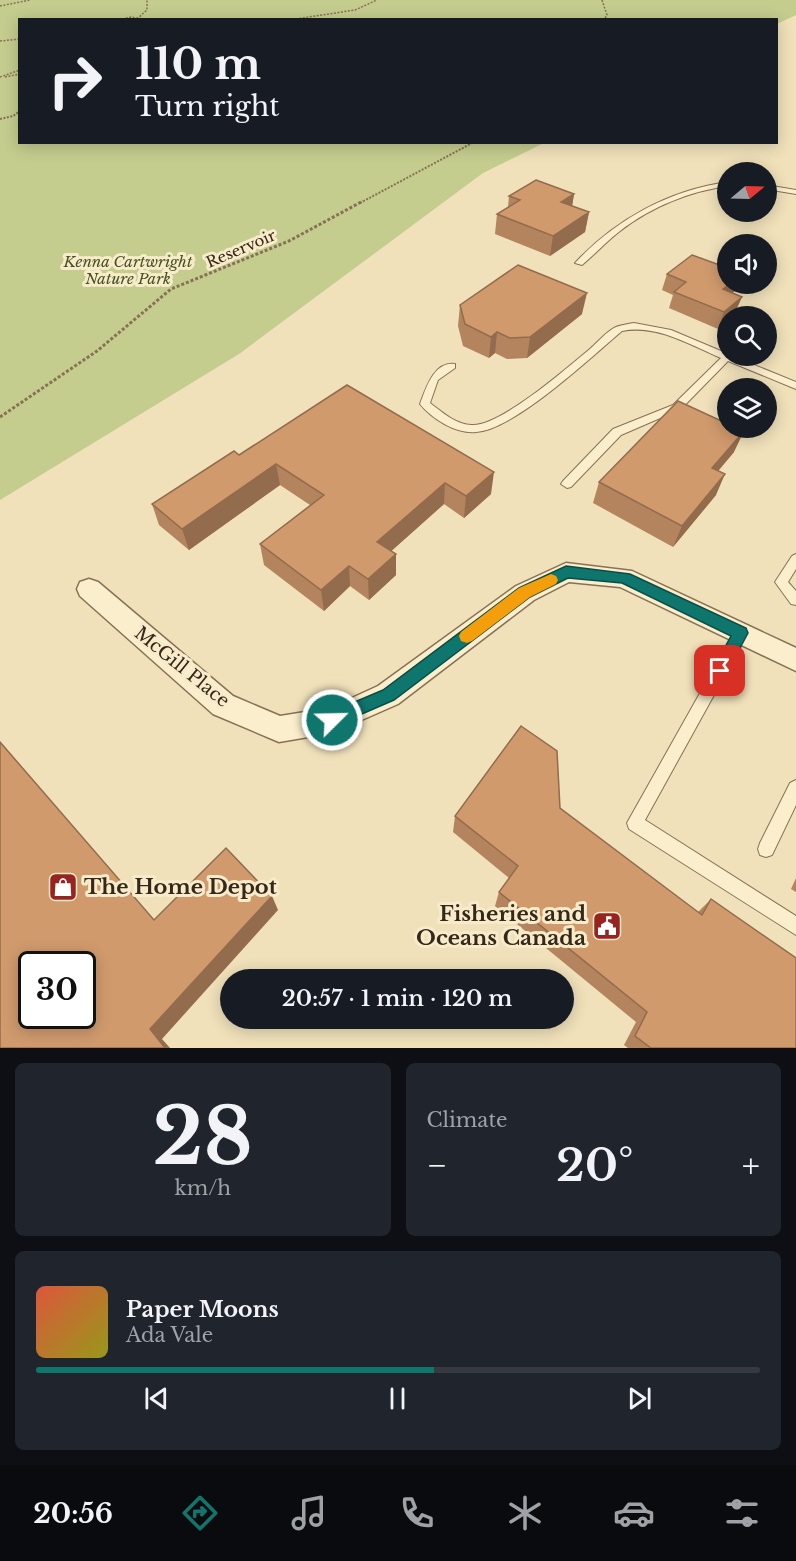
<!DOCTYPE html>
<html lang="en">
<head>
<meta charset="utf-8">
<style>
	body { margin:0; font-family:"Libre Baskerville",serif; background:#20242c; color:#f1f3f6; height:100vh; display:flex; flex-direction:column; font-size:22px; white-space:nowrap }
	* { box-sizing:border-box; margin:0 }
	p { font-size:20px; color:#9ea1a6 }
	.icon { flex:none; width:33px; height:33px; fill:none; stroke:currentColor; stroke-width:2; stroke-linecap:round; stroke-linejoin:round }
	.map { position:relative; height:1048px; overflow:hidden }
	.panel { display:flex; flex-direction:column; gap:15px; padding:15px; background:#0d0f14; flex:1 }
	.panel>* { flex:none }
	.hud { position:absolute; left:18px; top:18px; width:760px; height:126px; border-radius:0px; box-shadow:0 3px 15px #0003; background:#171b24; color:#f1f3f6; overflow:hidden }
	.needle { width:39px; rotate:71deg }
	.fabs { position:absolute; left:717px; top:162px; display:grid; gap:12px }
	.fabs a { display:grid; place-items:center; width:60px; height:60px; border-radius:50%; background:#171b24; box-shadow:0 3px 15px #0003; font-size:30px }
	.speed { position:absolute; left:18px; top:951px; display:flex; gap:12px; font-size:30px; font-weight:700; text-align:center }
	.speed>* { display:grid; place-content:center; width:78px; height:78px; border-radius:50%; background:#171b24; box-shadow:0 3px 15px #0003; line-height:1 }
	.speed .limit { border:3px solid #111; border-radius:9px; background:#fff; color:#111 }
	.pin { position:absolute; display:grid; place-items:center; width:51px; height:51px; color:#fff; margin:-26px; border-radius:12px; box-shadow:0 3px 9px #0006 }
	.me { position:absolute; width:66px; margin:-33px; rotate:67deg; stroke-linejoin:round; filter:drop-shadow(0 0 4px #0008) }
	.turn { display:flex; align-items:center; gap:21px; height:126px; padding:0 18px; font-size:27px }
	.turn .icon { width:78px; height:78px; stroke-width:2.5 }
	.turn b { display:block; font-size:42px; line-height:51px }
	.big { font-size:45px; font-weight:600; line-height:1.1 }
	.panel .card { flex:1; display:flex; flex-direction:column; justify-content:center; gap:9px; min-width:0; padding:0 21px; border-radius:9px; background:#20242c }
	.panel .dial { align-items:center; gap:0 }
	.dial b { font-size:78px; line-height:1 }
	.song { display:flex; align-items:center; gap:18px }
	.cover { width:72px; height:72px; border-radius:9px; background:linear-gradient(135deg,hsl(10 70% 55%),hsl(60 70% 35%)) }
	.played { height:6px; border-radius:3px; background:linear-gradient(90deg,#0f766e 55%,#363941 55%) }
	.keys { display:flex; justify-content:space-around; direction:ltr }
	.heat { display:flex; justify-content:space-between; align-items:center; font-size:33px; direction:ltr }
	.panel .tiles { flex:1; display:grid; gap:15px; grid-template-columns:1fr 1fr }
	.card:last-child { grid-column:span 2 }
	.trip { position:absolute; left:220px; top:969px; width:354px; height:60px; border-radius:30px; background:#171b24; box-shadow:0 3px 15px #0003; font-weight:600; line-height:60px; text-align:center }
	.tabs { display:flex; height:96px; justify-content:space-around; align-items:center; background:#090b0e; color:#9ea1a6 }
	.tabs .icon { width:42px; height:42px }
	.tabs .active { color:#0f766e }
	.tabs b { font-size:27px; color:#f1f3f6 }
	.map>svg:first-child { display:block }
	.green { fill:#c4cd8e }
	.lines { fill:none; stroke-linecap:round; stroke-linejoin:round }
	.lane-casing { stroke:#877154; stroke-width:2 }
	.street-casing { stroke:#877154; stroke-width:3 }
	.path-far2 { stroke:#877154; stroke-width:1.5; stroke-dasharray:2 1.5; stroke-linecap:butt }
	.path-far1 { stroke:#877154; stroke-width:2; stroke-dasharray:2 1.5; stroke-linecap:butt }
	.path { stroke:#877154; stroke-width:3; stroke-dasharray:3 2; stroke-linecap:butt }
	.lane { fill:#faeecd; fill-rule:evenodd }
	.street { fill:#faeecd; fill-rule:evenodd }
	.wall { fill:#b3845e }
	.shaded-wall { fill:#926c4c }
	.building { fill:#d09a6d; stroke:#926c4c; stroke-width:1.5; fill-rule:evenodd }
	.route { fill:#0f766e; stroke:#0a4d48; stroke-width:1.5 }
	.slow { fill:#f59e0b }
	.labels { text-anchor:middle; stroke-width:6; stroke-linejoin:round; paint-order:stroke }
	.far-street-label { font-size:15px; fill:#35281a; stroke:#f7ebca }
	.far-park-label { font-size:15px; font-style:italic; fill:#44521f; stroke:#f7ebca }
	.street-label { font-size:18px; fill:#35281a; stroke:#f7ebca }
	.near-poi-label { font-size:21px; font-weight:bold; fill:#35281a; stroke:#f7ebca; text-anchor:start }
</style>
</head>
<body>
<div class="map">
<svg width="796" height="1048" viewBox="0 0 796 1048">
	<rect width="100%" height="100%" fill="#f0e1ba"/>
	<path class="green" d="M0 0H796V15L777 24V20H20V142L544 143 483 173 239 354 0 500Z"/>
	<g class="lines">
		<g class="lane-casing">
			<path id="lane" d="M728 182V186C690 191 651 207 620 231 607 241 595 254 582 265L575 263C615 220 669 190 728 182Z
				M766 185 796 190V194L766 189Z
				M634 323 671 330 728 354V356H732L796 382V389L728 361 681 409 621 435 571 487 567 488 561 484 563 481 613 429 673 405 721 358C690 345 656 324 622 331 591 357 514 430 476 432 456 434 432 419 420 404 426 388 434 361 455 364V368L438 380 430 403C442 412 455 424 471 425 499 428 568 367 591 348 598 342 607 331 616 327 621 325 628 324 634 323Z
				M796 554V569L788 582 796 591V605L791 604 775 582 792 556Z
				M741 627 746 629 748 633 746 637 645 820 796 916V935L629 829 627 823 736 629Z
				M796 780V805L772 855 766 857 760 855 758 849 760 843 790 783Z"/>
		</g>
		<g class="street-casing">
			<path id="street" d="M566 563 632 571 796 648V671L620 587 569 582 534 600 398 704 332 733 279 742 213 714 80 596 77 589 80 582 89 579 98 582 233 696 280 716 330 708 378 686 516 586Z"/>
		</g>
		<path class="path-far2" d="M602 0 607 15 604 20
			M0 6 30 0
			M137 19 147 10V0
			M119 20 131 17 148 20
			M289 20 355 10 377 0
			M0 41 20 39
			M0 77 20 70
			M5 77 20 74"/>
		<path class="path-far1" d="M0 119 13 116 20 111
			M360 203 474 142"/>
		<path class="path" d="M0 417 97 351 171 289 289 241 363 201"/>
		<use href="#lane" class="lane"/>
		<use href="#street" class="street"/>
	</g>
	<path class="wall" d="M574 194 572 206 589 212 585 232 550 256 495 234 497 214 508 207 509 196Z
		M667 274 736 290 732 293 735 313 732 316H728V320L718 329 669 308 673 295 662 290Z
		M460 305 582 314 527 358 507 359 495 353 489 358 463 346 458 326Z
		M347 385 491 494 464 518 444 504 391 551 396 554V575L369 600 350 586 324 611 264 565 260 544 310 505 280 485 189 550 159 525 152 504 239 455Z
		M734 452 718 471 716 495 673 547 593 503 599 482Z
		M560 808 698 912 711 899 796 1048H628L624 1045 636 1022 495 906 499 892 509 878 453 832 455 816Z
		M796 878V892L791 889Z"/>
	<path class="shaded-wall" d="M574 194 571 213 561 202Z
		M589 212 585 232 550 256 553 236Z
		M730 284H738L736 290 717 306 723 289Z
		M587 293 582 314 527 358 530 337Z
		M742 297 735 313 732 316H728V320L718 329 724 312Z
		M497 332 495 353 489 358 491 337Z
		M744 431 734 452 703 489 712 468Z
		M276 464 280 485 189 550 182 529Z
		M494 472 491 494 464 518 466 496Z
		M725 474 716 495 673 547 682 526Z
		M445 483 444 504 378 563 377 542Z
		M396 554V575L369 600 368 579Z
		M349 566 350 586 324 611 321 590Z
		M272 896 278 910 162 1039 170 1048H165L150 1029Z"/>
	<path class="building" d="M536 180 574 194 561 202 589 212 553 236 497 214 520 200 509 196Z
		M692 255 728 268V284H730L723 289 742 297 724 312 674 292 686 282 667 274Z
		M518 265 587 293 530 337 510 338 497 332 491 337 465 324 460 305Z
		M347 385 494 472 466 496 445 483 377 542 396 554 368 579 349 566 321 590 260 544 324 495 276 464 182 529 152 504 234 451 239 455Z
		M678 401 728 424V428H736L744 431 712 468 725 474 682 526 599 482Z
		M521 726 557 751 560 808 702 915 711 899 796 958V1048H651L635 1036 647 1012 499 892 518 866 455 816Z
		M0 742 154 920 226 848 272 896 150 1029 165 1048H0ZM32 964H82V1016H32Z"/>
	<path class="route" d="M566 566 630 574 746 628 748 633 725 676 720 678 714 676 712 671 731 636 622 583 568 578 530 597 394 700 332 727 326 725 323 720 326 714 383 690 519 588Z"/>
	<path class="slow" d="M551 574 556 576 558 580 556 584 530 597 472 641 467 643 461 641 459 636 461 632 519 588Z"/>
	<defs>
		<g id="shop-square" transform="scale(1.5)"><rect x="-9" y="-9" width="18" height="18" rx="4" fill="#982421" stroke="#f7ebca"/><path d="M-5-2.5h2.3a2.7 3.5 0 0 1 5.4 0H5L5.5 6h-11ZM-1.5-2.5h3a1.5 2.3 0 0 0-3 0Z" fill="#fff"/></g>
		<g id="civic-square" transform="scale(1.5)"><rect x="-9" y="-9" width="18" height="18" rx="4" fill="#982421" stroke="#f7ebca"/><path d="M-.6-6.5H3V-4.5H.6V-3L4-1V1h2V6H-6V1h2V-1L-.6-3ZM-1.2 2.5V6h2.4V2.5Z" fill="#fff"/></g>
	</defs>
	<g fill-rule="evenodd">
		<use href="#shop-square" x="63" y="887"/>
		<use href="#civic-square" x="607" y="926"/>
	</g>
	<g class="labels">
		<g class="far-street-label">
			<text transform="translate(241 249) rotate(-23)" y="5">Reservoir</text>
		</g>
		<g class="far-park-label">
			<text x="128" y="267">Kenna Cartwright<tspan x="128" dy="17">Nature Park</tspan></text>
		</g>
		<g class="street-label">
			<text transform="translate(182 667) rotate(39)" y="6">McGill Place</text>
		</g>
		<g class="near-poi-label">
			<text x="84" y="894">The Home Depot</text>
			<text x="586" y="921" text-anchor="end">Fisheries and<tspan x="586" dy="24">Oceans Canada</tspan></text>
		</g>
	</g>
</svg>
<div class="fabs">
<a><svg class="needle" viewBox="-14 -14 28 28"><path d="M0-13l5 13h-10z" fill="#e53935"/><path d="M0 13l5-13h-10z" fill="#9ea1a6"/></svg></a>
<a><svg class="icon" aria-label="sound" viewBox="0 0 24 24"><path d="M4 9h4l5-4v14l-5-4H4zM17 9q2 3 0 6"/></svg></a>
<a><svg class="icon" aria-label="search" viewBox="0 0 24 24"><circle cx="10" cy="10" r="6"/><path d="M15 15l6 6"/></svg></a>
<a><svg class="icon" aria-label="layers" viewBox="0 0 24 24"><path d="M12 4l9 5-9 5-9-5zM3 14l9 5 9-5"/></svg></a>
</div>
<div class="speed"><div class="limit">30</div></div>
<div class="pin" style="left:720px;top:671px;background:#d93025"><svg class="icon" aria-label="arrive" viewBox="0 0 24 24"><path d="M6 21V4h12l-3 4 3 4H6"/></svg></div>
<svg class="me" style="left:332px;top:720px" viewBox="-20 -20 40 40"><circle r="17" fill="#0f766e" stroke="#fff" stroke-width="3"/><path d="M0-11L8 9 0 5-8 9z" fill="#fff"/></svg>
<div class="trip">20:57 · 1 min · 120 m</div>
<div class="hud">
<div class="turn"><svg class="icon" aria-label="right" viewBox="0 0 24 24"><path d="M7 20v-9h11M14 6l5 5-5 5"/></svg><div><b>110 m</b>Turn right</div></div>
</div>
</div>
<section class="panel">
<div class="tiles">
<div class="card dial"><b>28</b><p>km/h</p></div>
<div class="card"><p>Climate</p>
<div class="heat"><a>−</a><b class="big">20°</b><a>+</a></div>
</div>
<div class="card">
<div class="song"><i class="cover"></i><div><b>Paper Moons</b><p>Ada Vale</p></div></div>
<div class="played"></div>
<div class="keys"><svg class="icon" aria-label="previous" viewBox="0 0 24 24"><path d="M18 5L8 12l10 7zM5 5v14"/></svg><svg class="icon" aria-label="pause" viewBox="0 0 24 24"><path d="M8 5v14M16 5v14"/></svg><svg class="icon" aria-label="next" viewBox="0 0 24 24"><path d="M6 5l10 7-10 7zM19 5v14"/></svg></div>
</div>
</div>
</section>
<nav class="tabs">
<b>20:56</b>
<svg class="icon active" aria-label="directions" viewBox="0 0 24 24"><path d="M12 3l9 9-9 9-9-9zM9 14v-3h6M13 9l2 2-2 2"/></svg>
<svg class="icon" aria-label="music" viewBox="0 0 24 24"><path d="M9 18V5l10-2v13"/><circle cx="6" cy="18" r="3"/><circle cx="16" cy="16" r="3"/></svg>
<svg class="icon" aria-label="phone" viewBox="0 0 24 24"><path d="M5 4h4l2 5-3 2q2 4 5 5l2-3 5 2v4C11 20 4 13 5 4z"/></svg>
<svg class="icon" aria-label="climate" viewBox="0 0 24 24"><path d="M12 3v18M4 7l16 10M4 17L20 7"/></svg>
<svg class="icon" aria-label="car" viewBox="0 0 24 24"><path d="M5 17H2v-5l4-1 3-4h7l3 4 3 1v5h-3M9 17h6M6 11h13"/><circle cx="7" cy="17" r="2"/><circle cx="17" cy="17" r="2"/></svg>
<svg class="icon" aria-label="filters" viewBox="0 0 24 24"><path d="M4 7h16M4 17h16"/><circle cx="9" cy="7" r="2"/><circle cx="15" cy="17" r="2"/></svg>
</nav>
</body>
</html>
